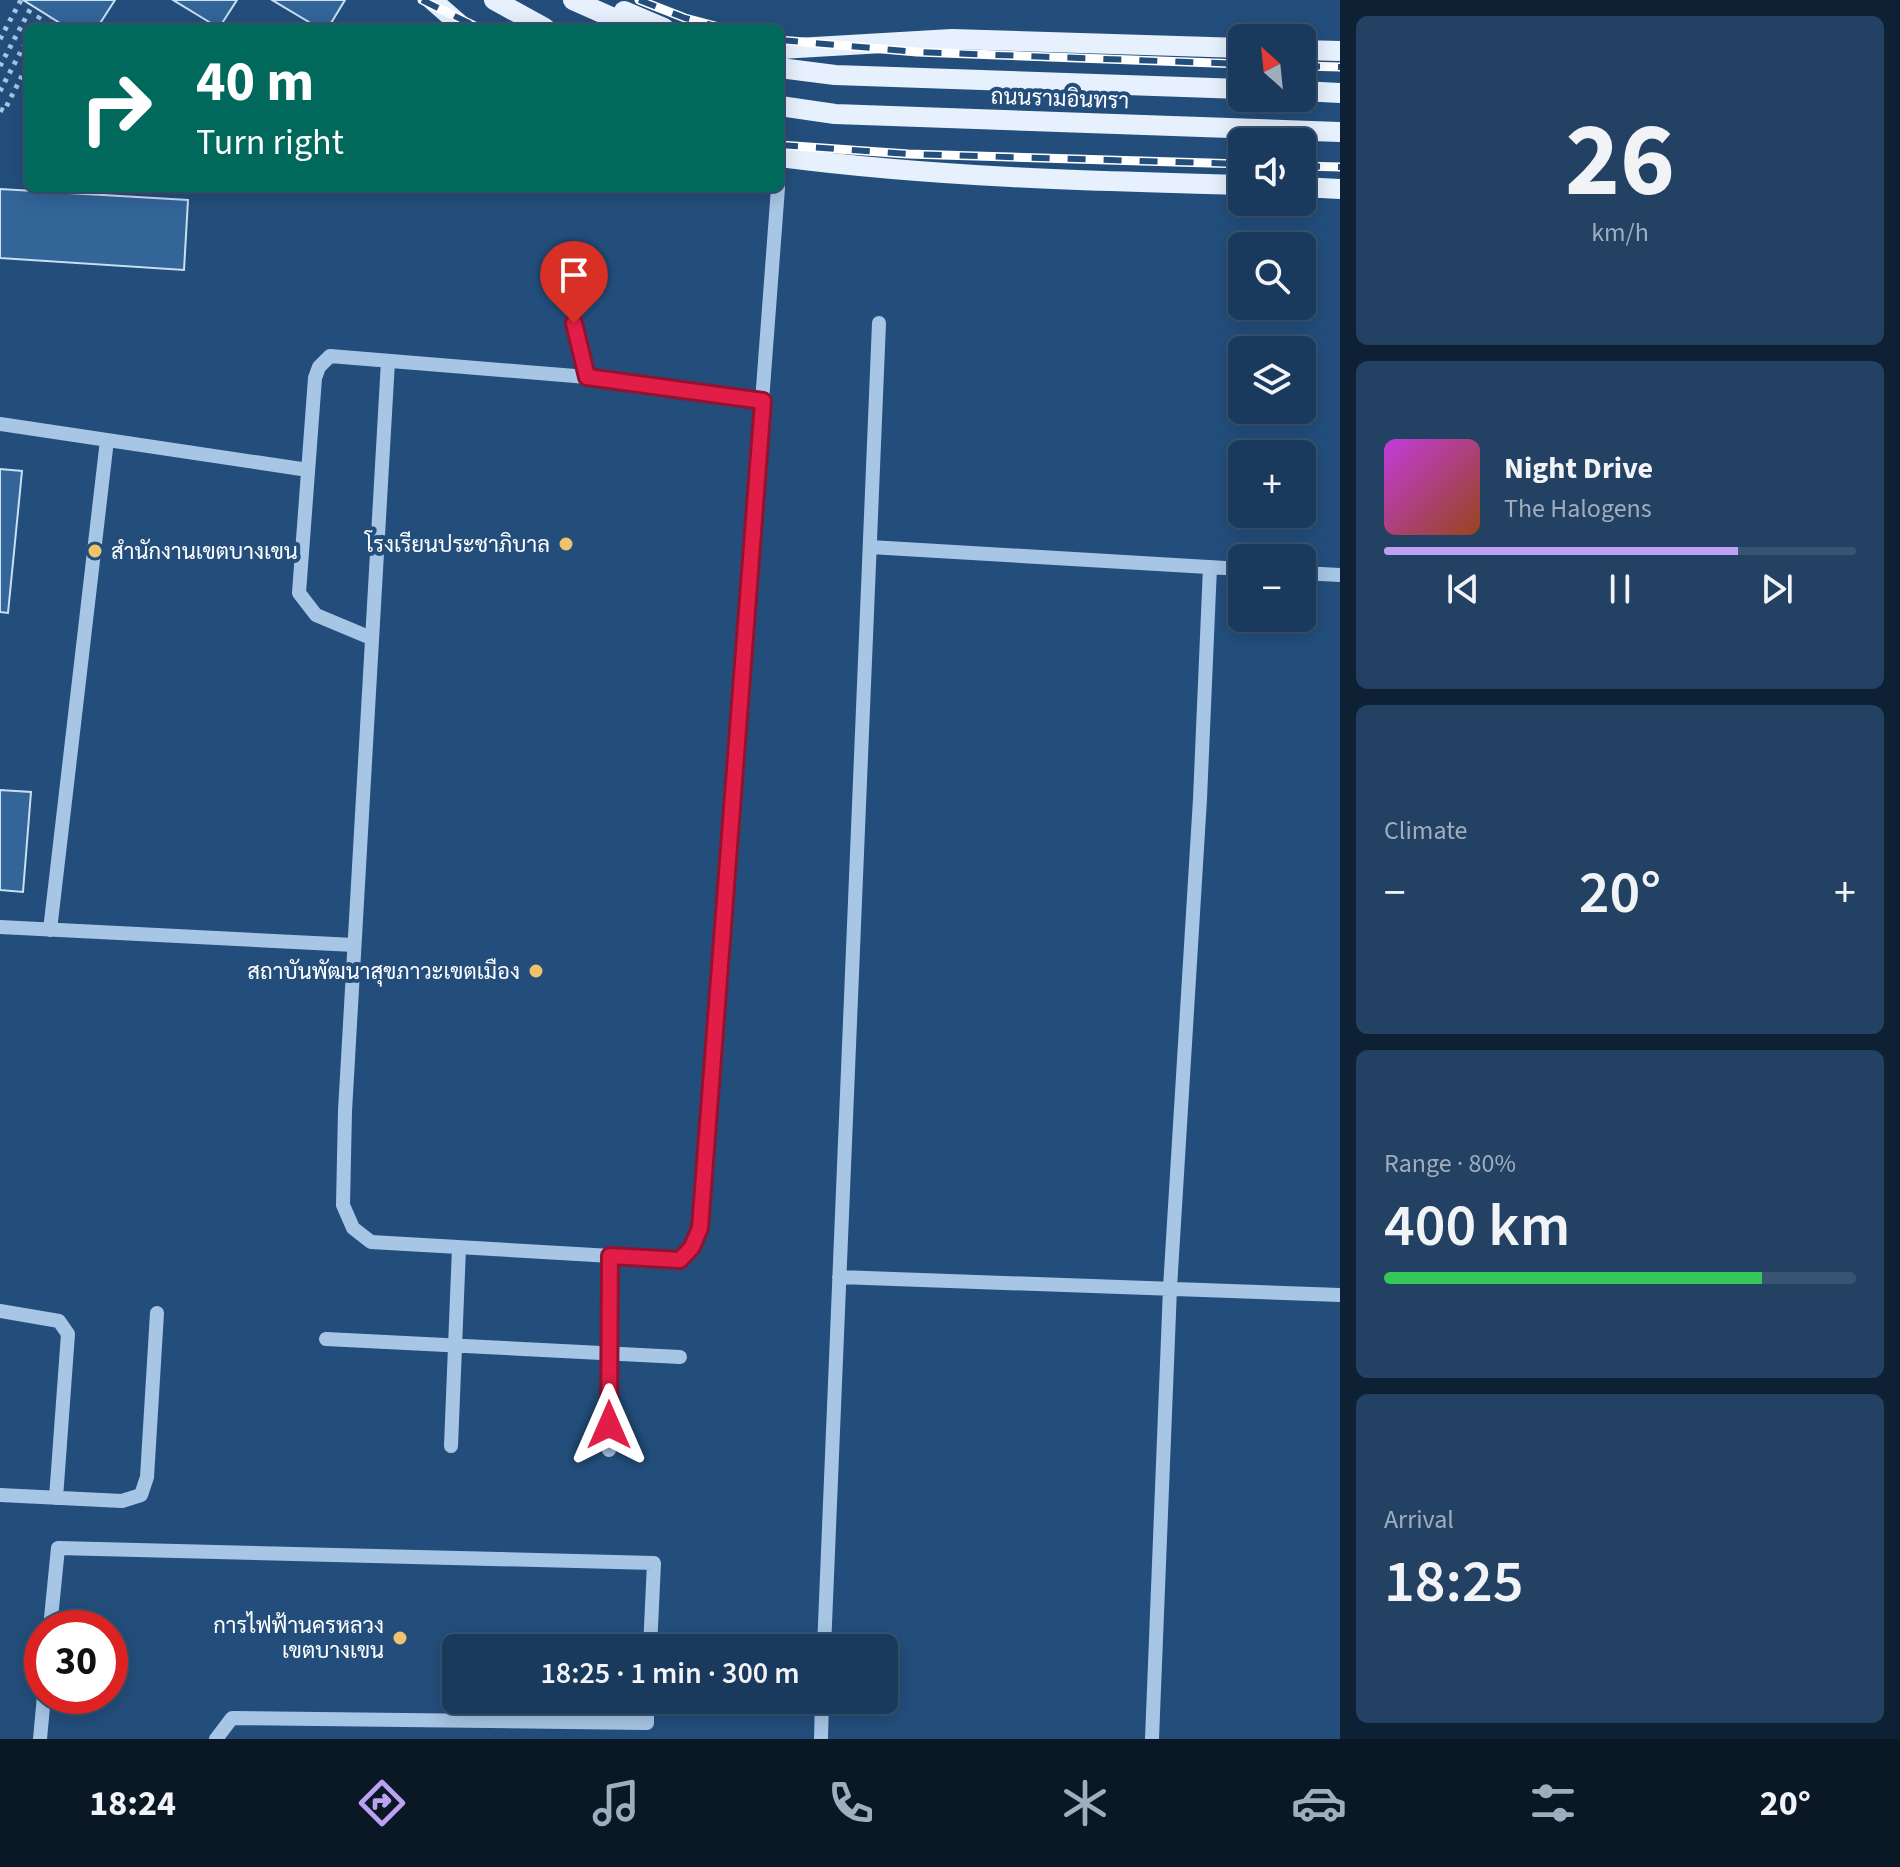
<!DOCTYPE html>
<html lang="en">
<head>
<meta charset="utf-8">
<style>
	body { margin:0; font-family:"Source Sans 3",Sarabun,sans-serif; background:#234163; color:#f1f3f6; height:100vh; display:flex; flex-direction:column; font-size:30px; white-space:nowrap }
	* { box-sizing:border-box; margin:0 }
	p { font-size:26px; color:#9fadbc }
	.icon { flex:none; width:44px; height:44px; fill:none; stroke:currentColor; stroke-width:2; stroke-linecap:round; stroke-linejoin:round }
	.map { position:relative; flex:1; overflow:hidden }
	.side { display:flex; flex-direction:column; gap:16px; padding:16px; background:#0e2033; width:560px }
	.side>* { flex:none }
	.hud { position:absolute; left:24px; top:24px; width:760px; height:168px; border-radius:12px; box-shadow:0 4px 20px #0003,0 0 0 2px #385472; background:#00695c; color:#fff; overflow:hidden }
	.needle { width:52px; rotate:333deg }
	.fabs { position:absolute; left:1228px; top:24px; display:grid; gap:16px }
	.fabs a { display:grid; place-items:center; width:88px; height:88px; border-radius:12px; background:#1a3a5d; box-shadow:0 4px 20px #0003,0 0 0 2px #385472; font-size:40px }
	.speed { position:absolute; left:24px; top:1610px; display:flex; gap:16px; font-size:40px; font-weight:700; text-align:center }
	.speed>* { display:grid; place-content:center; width:104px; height:104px; border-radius:50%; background:#1a3a5d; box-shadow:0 4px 20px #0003,0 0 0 2px #385472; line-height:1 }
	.speed .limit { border:12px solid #d22; background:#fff; color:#111 }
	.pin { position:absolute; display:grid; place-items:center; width:68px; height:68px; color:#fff; margin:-82px -34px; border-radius:50% 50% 50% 0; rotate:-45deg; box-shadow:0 0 8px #0007 }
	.pin .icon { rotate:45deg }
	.me { position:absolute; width:88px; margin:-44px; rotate:0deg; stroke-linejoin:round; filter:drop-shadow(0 0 6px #0008) }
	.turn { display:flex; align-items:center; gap:28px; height:168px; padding:0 40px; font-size:36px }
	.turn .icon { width:104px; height:104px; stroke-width:2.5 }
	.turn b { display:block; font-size:56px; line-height:68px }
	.big { font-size:60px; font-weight:600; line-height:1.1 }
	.side .tile { flex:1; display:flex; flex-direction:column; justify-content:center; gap:12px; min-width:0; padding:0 28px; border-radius:12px; background:#234163 }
	.side .dial { align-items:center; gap:0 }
	.dial b { font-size:104px; line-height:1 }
	.song { display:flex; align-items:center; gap:24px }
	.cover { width:96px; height:96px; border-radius:12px; background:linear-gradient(135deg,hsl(290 70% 55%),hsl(20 70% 35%)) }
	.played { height:8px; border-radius:4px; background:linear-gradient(90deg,#bca0f2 75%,#385472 75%) }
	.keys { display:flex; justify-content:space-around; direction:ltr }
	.heat { display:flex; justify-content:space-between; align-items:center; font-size:44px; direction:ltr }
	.charge { height:12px; border-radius:6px; background:linear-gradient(90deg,#34c759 80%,#385472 0) }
	.trip { position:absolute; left:442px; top:1634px; width:456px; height:80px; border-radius:12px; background:#1a3a5d; box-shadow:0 4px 20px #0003,0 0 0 2px #385472; font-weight:600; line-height:80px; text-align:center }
	.menu { display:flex; height:128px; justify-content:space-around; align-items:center; background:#0a1725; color:#9fadbc }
	.menu .icon { width:56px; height:56px }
	.menu .on { color:#bca0f2 }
	.menu b { font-size:36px; color:#f1f3f6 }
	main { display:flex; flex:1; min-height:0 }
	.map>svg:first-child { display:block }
	.building { fill:#336599; stroke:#c9dff4; stroke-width:2 }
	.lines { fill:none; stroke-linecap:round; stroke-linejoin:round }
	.path { stroke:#a7c6e5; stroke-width:5; stroke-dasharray:4 6; stroke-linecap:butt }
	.minor { stroke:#a7c6e5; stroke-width:14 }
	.major { stroke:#e7f0fd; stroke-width:20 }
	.rail-casing { stroke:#fff; stroke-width:9 }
	.rail { stroke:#234e7c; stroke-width:6; stroke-dasharray:18; stroke-linecap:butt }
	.route-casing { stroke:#92132f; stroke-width:20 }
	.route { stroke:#e11d48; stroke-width:14 }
	.poi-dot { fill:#f0c36a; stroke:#234e7c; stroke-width:3 }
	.labels { text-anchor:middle; stroke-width:8; stroke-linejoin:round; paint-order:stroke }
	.street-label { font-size:22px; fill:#fff; stroke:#234e7c }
	.poi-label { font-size:22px; fill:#fff; stroke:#234e7c; text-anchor:end }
</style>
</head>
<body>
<main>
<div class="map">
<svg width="1340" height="1739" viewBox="0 0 1340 1739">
	<rect width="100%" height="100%" fill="#234e7c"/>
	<path class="building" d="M23 0H115L97 28H68Z
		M173 0H237L219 28Z
		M272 0H345L328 28H319Z
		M0 189 188 200 184 270 0 258Z
		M0 469 22 471 8 613 0 612Z
		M0 790 31 792 23 892 0 890Z"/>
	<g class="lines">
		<path class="path" d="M33 28 42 12
			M47 28 52 18
			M0 39 21 0
			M0 66 32 6
			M0 91 28 38
			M0 109 4 111 28 64"/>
		<path class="minor" d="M574 323 587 377 763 401
			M388 361 345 1111 343 1205 353 1228 371 1242 680 1260 692 1247 700 1228 778 188
			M0 424 308 470
			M870 547 1242 569
			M1302 573 1340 575
			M371 638 316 615 299 593 315 378 319 367 330 356 587 377
			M0 927 354 945
			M50 930 107 440
			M839 1277 1340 1295
			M0 1311 59 1321 68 1334 56 1498
			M326 1339 680 1357
			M451 1446 459 1248
			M609 1450 610 1256
			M0 1495 122 1501 141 1495 147 1477 157 1313
			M50 1628 58 1548 654 1563 650 1648
			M824 1648 879 323
			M40 1739 44 1696
			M216 1739 232 1718 647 1723V1700
			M821 1739 822 1700
			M1152 1739 1170 1288 1200 799 1210 567"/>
		<path class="major" d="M432 0 464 28
			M494 0 545 28
			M573 0 636 28
			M624 11 664 28
			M780 49 952 39 1242 48
			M1302 50 1340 51
			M780 68 835 75 1242 89
			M1302 91 1340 93
			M780 106 835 114 1340 132
			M780 157C934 177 1087 181 1242 185
			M1302 187 1340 189"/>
		<g class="rail-casing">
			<path id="rail" d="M422 0 479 28
				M639 0 685 18 723 28
				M780 40 917 52 1242 64
				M1302 66 1340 67
				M780 145 908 154 1242 164
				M1302 166 1340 167"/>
		</g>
		<use href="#rail" class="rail"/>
	</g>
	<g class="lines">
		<g class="route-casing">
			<path id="route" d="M574 323 587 377 763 401 700 1228 692 1247 680 1260 610 1256 609 1425"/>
		</g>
		<use href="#route" class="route"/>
	</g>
	<g class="poi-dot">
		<circle cx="566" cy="544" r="8"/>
		<circle cx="95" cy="551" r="8"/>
		<circle cx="536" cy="971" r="8"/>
		<circle cx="400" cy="1638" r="8"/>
	</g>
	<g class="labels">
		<g class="street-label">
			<text transform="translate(1060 98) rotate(2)" y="8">ถนนรามอินทรา</text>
		</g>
		<g class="poi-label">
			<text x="550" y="552">โรงเรียนประชาภิบาล</text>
			<text x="111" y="559" text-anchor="start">สำนักงานเขตบางเขน</text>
			<text x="520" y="979">สถาบันพัฒนาสุขภาวะเขตเมือง</text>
			<text x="384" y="1633">การไฟฟ้านครหลวง<tspan x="384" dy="25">เขตบางเขน</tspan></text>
		</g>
	</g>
</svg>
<div class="fabs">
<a><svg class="needle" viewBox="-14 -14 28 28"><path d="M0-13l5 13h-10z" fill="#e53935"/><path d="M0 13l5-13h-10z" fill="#9fadbc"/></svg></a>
<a><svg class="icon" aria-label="sound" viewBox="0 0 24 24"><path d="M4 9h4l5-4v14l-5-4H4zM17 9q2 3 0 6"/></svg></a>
<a><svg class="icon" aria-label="search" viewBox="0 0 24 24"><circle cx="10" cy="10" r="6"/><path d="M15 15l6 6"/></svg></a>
<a><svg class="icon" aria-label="layers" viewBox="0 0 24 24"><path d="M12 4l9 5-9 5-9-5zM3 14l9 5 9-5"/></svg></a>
<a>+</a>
<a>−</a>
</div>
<div class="speed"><div class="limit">30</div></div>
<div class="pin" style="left:574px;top:323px;background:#d93025"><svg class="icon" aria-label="arrive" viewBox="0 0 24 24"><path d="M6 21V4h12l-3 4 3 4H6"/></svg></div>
<svg class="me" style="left:609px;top:1425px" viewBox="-20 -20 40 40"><path d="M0-17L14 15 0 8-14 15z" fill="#e11d48" stroke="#fff" stroke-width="4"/></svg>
<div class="trip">18:25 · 1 min · 300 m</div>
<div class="hud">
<div class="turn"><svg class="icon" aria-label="right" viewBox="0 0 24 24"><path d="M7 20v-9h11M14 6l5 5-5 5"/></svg><div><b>40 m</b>Turn right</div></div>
</div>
</div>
<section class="side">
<div class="tile dial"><b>26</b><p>km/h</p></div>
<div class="tile">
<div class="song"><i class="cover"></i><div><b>Night Drive</b><p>The Halogens</p></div></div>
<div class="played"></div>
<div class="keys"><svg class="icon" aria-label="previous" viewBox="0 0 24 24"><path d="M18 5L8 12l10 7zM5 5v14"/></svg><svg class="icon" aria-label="pause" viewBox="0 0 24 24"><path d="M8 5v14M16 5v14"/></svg><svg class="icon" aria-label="next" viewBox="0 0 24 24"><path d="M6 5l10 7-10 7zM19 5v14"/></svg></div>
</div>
<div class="tile"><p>Climate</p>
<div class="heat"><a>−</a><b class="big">20°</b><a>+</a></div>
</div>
<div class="tile"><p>Range · 80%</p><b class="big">400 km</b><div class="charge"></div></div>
<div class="tile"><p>Arrival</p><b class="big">18:25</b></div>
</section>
</main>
<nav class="menu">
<b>18:24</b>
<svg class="icon on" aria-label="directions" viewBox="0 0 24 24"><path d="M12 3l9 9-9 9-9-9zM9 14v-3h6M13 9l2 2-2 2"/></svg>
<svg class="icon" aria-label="music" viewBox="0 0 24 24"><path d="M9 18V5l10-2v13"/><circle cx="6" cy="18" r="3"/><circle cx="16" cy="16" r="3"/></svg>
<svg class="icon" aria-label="phone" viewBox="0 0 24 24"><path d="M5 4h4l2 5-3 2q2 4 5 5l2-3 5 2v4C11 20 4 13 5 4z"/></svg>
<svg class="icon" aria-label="climate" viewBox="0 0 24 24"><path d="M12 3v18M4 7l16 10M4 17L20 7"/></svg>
<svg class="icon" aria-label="car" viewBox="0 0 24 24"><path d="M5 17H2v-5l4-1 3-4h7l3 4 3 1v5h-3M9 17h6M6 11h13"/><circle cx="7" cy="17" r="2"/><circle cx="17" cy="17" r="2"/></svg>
<svg class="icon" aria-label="filters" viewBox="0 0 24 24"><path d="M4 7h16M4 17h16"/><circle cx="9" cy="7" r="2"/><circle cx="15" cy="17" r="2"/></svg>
<b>20°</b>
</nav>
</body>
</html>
